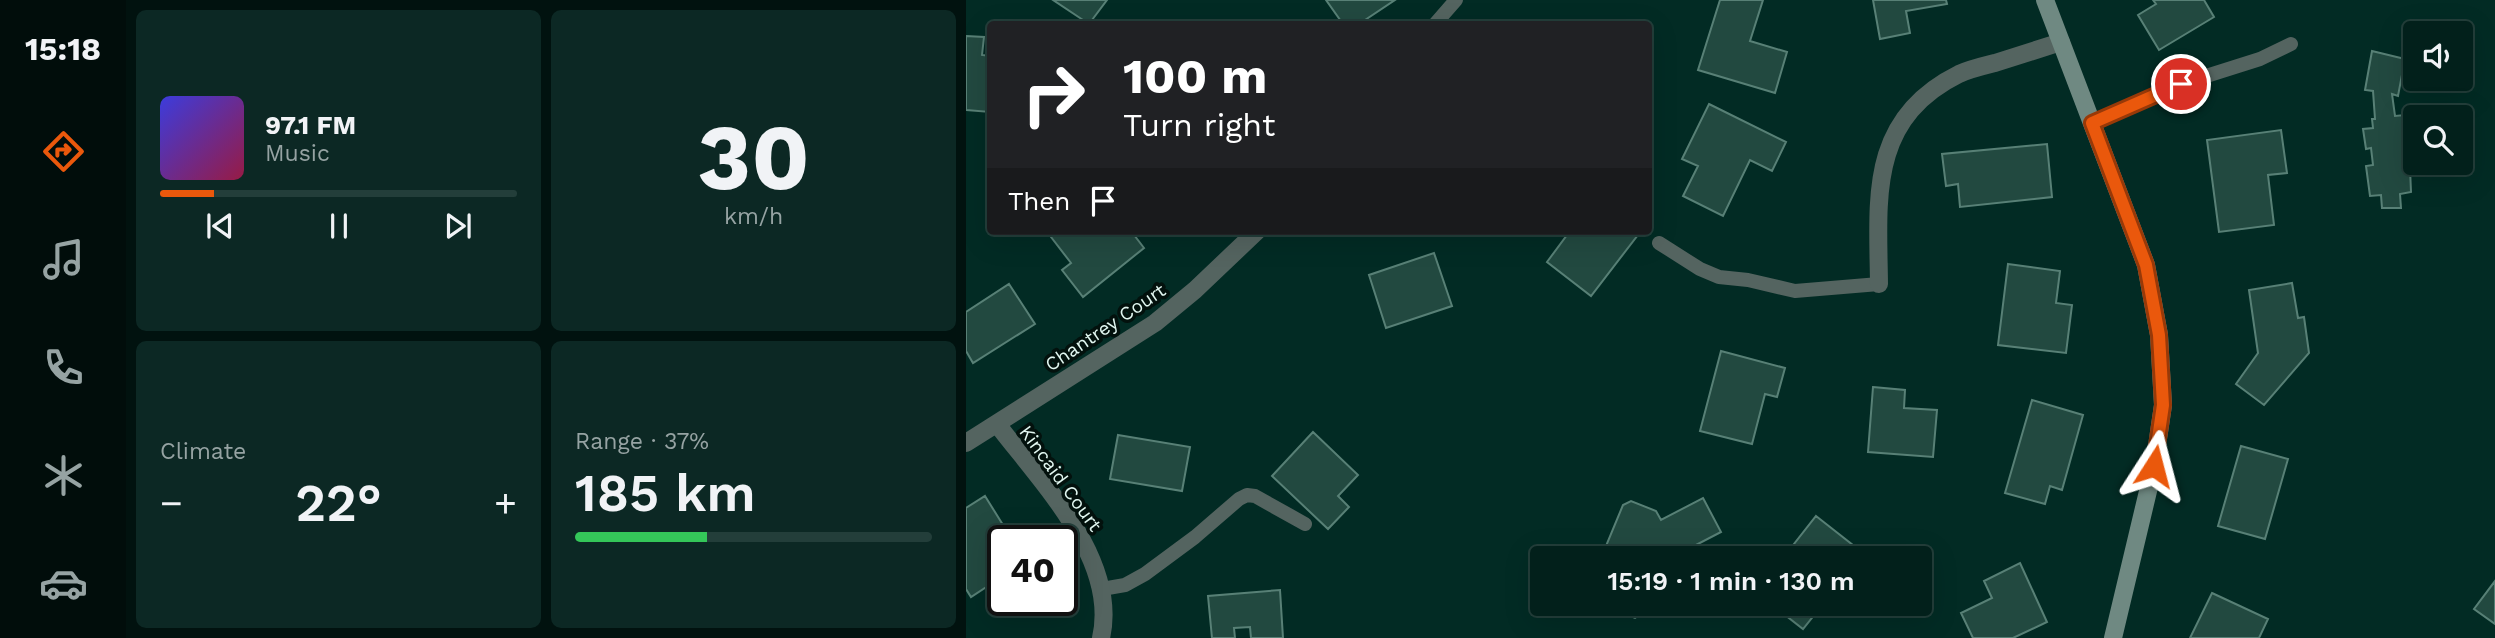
<!DOCTYPE html>
<html lang="en">
<head>
<meta charset="utf-8">
<style>
	body { margin:0; font-family:"Work Sans",sans-serif; background:#0c2824; color:#f1f3f6; height:100vh; display:flex; flex-direction:column; font-size:26px; white-space:nowrap }
	* { box-sizing:border-box; margin:0 }
	p { font-size:23px; color:#96a3a3 }
	.icon { flex:none; width:38px; height:38px; fill:none; stroke:currentColor; stroke-width:2; stroke-linecap:round; stroke-linejoin:round }
	.map { position:relative; flex:1; overflow:hidden }
	.side { display:flex; flex-direction:column; gap:10px; padding:10px; background:#01120f; width:840px }
	.side>* { flex:none }
	.top-card { position:absolute; left:21px; top:21px; width:665px; height:214px; border-radius:7px; box-shadow:0 7px 28px #0002,0 0 0 2px #233e3a; background:#202124; color:#fff; overflow:hidden }
	.controls { position:absolute; left:1437px; top:21px; display:grid; gap:14px }
	.controls a { display:grid; place-items:center; width:70px; height:70px; border-radius:7px; background:#02201b; box-shadow:0 7px 28px #0002,0 0 0 2px #233e3a; font-size:35px }
	.speed { position:absolute; left:21px; top:525px; display:flex; gap:14px; font-size:35px; font-weight:700; text-align:center }
	.speed>* { display:grid; place-content:center; width:91px; height:91px; border-radius:50%; background:#02201b; box-shadow:0 7px 28px #0002,0 0 0 2px #233e3a; line-height:1 }
	.speed .limit { border:4px solid #111; border-radius:10px; background:#fff; color:#111 }
	.pin { position:absolute; display:grid; place-items:center; width:60px; height:60px; color:#fff; margin:-30px; border:4px solid #fff; border-radius:50%; box-shadow:0 2px 7px #0007 }
	.me { position:absolute; width:77px; margin:-38px; rotate:9deg; stroke-linejoin:round; filter:drop-shadow(0 0 5px #0008) }
	.turn { display:flex; align-items:center; gap:24px; height:147px; padding:0 21px; font-size:32px }
	.turn .icon { width:91px; height:91px; stroke-width:2.5 }
	.turn b { display:block; font-size:49px; line-height:60px }
	.then { display:flex; align-items:center; height:66px; padding:0 21px; background:#0003; gap:14px; font-size:26px }
	.big { font-size:52px; font-weight:600; line-height:1.1 }
	.side .tile { flex:1; display:flex; flex-direction:column; justify-content:center; gap:10px; min-width:0; padding:0 24px; border-radius:10px; background:#0c2824 }
	.side .dial { align-items:center; gap:0 }
	.dial b { font-size:91px; line-height:1 }
	.song { display:flex; align-items:center; gap:21px }
	.cover { width:84px; height:84px; border-radius:10px; background:linear-gradient(135deg,hsl(240 70% 55%),hsl(340 70% 35%)) }
	.played { height:7px; border-radius:4px; background:linear-gradient(90deg,#ea580c 15%,#233e3a 15%) }
	.keys { display:flex; justify-content:space-around; direction:ltr }
	.heat { display:flex; justify-content:space-between; align-items:center; font-size:38px; direction:ltr }
	.charge { height:10px; border-radius:5px; background:linear-gradient(90deg,#34c759 37%,#233e3a 0) }
	.side .tiles { flex:1; display:grid; gap:10px; grid-template-columns:repeat(2,1fr) }
	.trip { position:absolute; left:564px; top:546px; width:402px; height:70px; border-radius:7px; background:#02201b; box-shadow:0 7px 28px #0002,0 0 0 2px #233e3a; font-weight:600; line-height:70px; text-align:center }
	main { display:flex; flex:1; min-height:0 }
	.dock { display:flex; flex-direction:column; width:126px; justify-content:space-around; align-items:center; background:#010d0b; color:#96a3a3 }
	.dock .icon { width:49px; height:49px }
	.dock .active { color:#ea580c }
	.dock b { font-size:32px; color:#f1f3f6 }
	.map>svg:first-child { display:block }
	.building { fill:#224940; stroke:#588076; stroke-width:2 }
	.lines { fill:none; stroke-linecap:round; stroke-linejoin:round }
	.lane { stroke:#546460; stroke-width:14 }
	.street { stroke:#546460; stroke-width:18 }
	.secondary { stroke:#6f8982; stroke-width:18 }
	.route-casing { stroke:#983908; stroke-width:18 }
	.route { stroke:#ea580c; stroke-width:12 }
	.labels { text-anchor:middle; stroke-width:7; stroke-linejoin:round; paint-order:stroke }
	.street-label { font-size:19px; fill:#e2f7f1; stroke:#03110d }
</style>
</head>
<body>
<main>
<nav class="dock">
<b>15:18</b>
<svg class="icon active" aria-label="directions" viewBox="0 0 24 24"><path d="M12 3l9 9-9 9-9-9zM9 14v-3h6M13 9l2 2-2 2"/></svg>
<svg class="icon" aria-label="music" viewBox="0 0 24 24"><path d="M9 18V5l10-2v13"/><circle cx="6" cy="18" r="3"/><circle cx="16" cy="16" r="3"/></svg>
<svg class="icon" aria-label="phone" viewBox="0 0 24 24"><path d="M5 4h4l2 5-3 2q2 4 5 5l2-3 5 2v4C11 20 4 13 5 4z"/></svg>
<svg class="icon" aria-label="climate" viewBox="0 0 24 24"><path d="M12 3v18M4 7l16 10M4 17L20 7"/></svg>
<svg class="icon" aria-label="car" viewBox="0 0 24 24"><path d="M5 17H2v-5l4-1 3-4h7l3 4 3 1v5h-3M9 17h6M6 11h13"/><circle cx="7" cy="17" r="2"/><circle cx="17" cy="17" r="2"/></svg>
</nav>
<section class="side">
<div class="tiles">
<div class="tile">
<div class="song"><i class="cover"></i><div><b>97.1 FM</b><p>Music</p></div></div>
<div class="played"></div>
<div class="keys"><svg class="icon" aria-label="previous" viewBox="0 0 24 24"><path d="M18 5L8 12l10 7zM5 5v14"/></svg><svg class="icon" aria-label="pause" viewBox="0 0 24 24"><path d="M8 5v14M16 5v14"/></svg><svg class="icon" aria-label="next" viewBox="0 0 24 24"><path d="M6 5l10 7-10 7zM19 5v14"/></svg></div>
</div>
<div class="tile dial"><b>30</b><p>km/h</p></div>
<div class="tile"><p>Climate</p>
<div class="heat"><a>−</a><b class="big">22°</b><a>+</a></div>
</div>
<div class="tile"><p>Range · 37%</p><b class="big">185 km</b><div class="charge"></div></div>
</div>
</section>
<div class="map">
<svg width="1529" height="638" viewBox="0 0 1529 638">
	<rect width="100%" height="100%" fill="#022b24"/>
	<path class="building" d="M87 0H141L123 24Z
		M360 0H429L393 24H377Z
		M754 0H797L784 41 821 52 809 93 732 70Z
		M907 0H980L981 4 940 11 944 33 914 39Z
		M1187 0H1238L1248 17 1193 50 1172 15 1190 4Z
		M0 36 18 37 16 55 24 56V112L0 110Z
		M1406 51 1439 59 1432 96 1426 94 1429 116 1439 115 1440 135H1449V163H1456L1457 168H1444L1445 192 1434 194 1435 208H1416L1415 195 1404 196 1400 166 1407 165 1405 148 1400 149 1397 129 1407 128 1406 119H1409L1407 91 1399 90Z
		M743 104 820 142 806 171 784 160 757 216 717 196 732 166 716 159Z
		M1315 130 1321 173 1302 175 1308 225 1253 232 1241 140Z
		M1081 144 1086 197 994 207 992 184 980 186 976 154Z
		M93 231H165L178 248 117 297 96 270 105 263 85 237Z
		M604 231H675L625 296 581 262Z
		M468 253 486 306 420 328 403 275Z
		M1042 264 1094 271 1090 303 1106 305 1100 353 1032 345Z
		M1326 283 1332 318 1338 317 1343 353 1298 405 1270 384 1292 353 1283 290Z
		M43 284 69 324 7 363 0 351V312Z
		M755 351 819 368 811 397 799 394 786 444 734 431Z
		M907 387 939 390 938 408 971 410 967 457 902 452Z
		M1066 400 1117 415 1096 490 1084 486 1079 504 1039 493Z
		M347 432 392 475 372 496 383 507 362 529 306 476Z
		M152 435 224 447 216 491 144 479Z
		M1275 446 1322 459 1299 539 1252 526Z
		M19 496 47 541H37V576L5 597 0 589V508Z
		M737 498 755 532 705 558H635L657 505 665 501 690 511 695 520Z
		M850 516 897 553 893 558H817Z
		M1054 563 1081 622 1047 638H1007L995 613 1026 598 1018 581Z
		M1529 581V624L1508 609Z
		M314 590 317 638H285L284 627 268 628 269 638H246L242 596Z
		M1246 593 1302 619 1293 638H1224Z
		M639 604H680L675 614 669 618 639 606Z
		M805 604H857L837 629Z"/>
	<g class="lines">
		<path class="lane" d="M469 24 490 0
			M1126 123 1215 84 1294 59 1325 44
			M693 243 734 269 753 277 782 280 829 291 913 284
			M136 589 159 585 179 574 229 537 273 499 281 495 289 496 339 524"/>
		<path class="street" d="M913 284C912 198 902 119 993 74 1004 69 1017 66 1029 63 1051 56 1073 49 1095 42
			M31 424C75 482 153 560 135 638
			M0 443 189 323 229 290 291 231"/>
		<path class="secondary" d="M1079 0 1180 265 1193 335 1197 405 1188 466 1147 638"/>
	</g>
	<g class="lines">
		<g class="route-casing">
			<path id="route" d="M1188 466 1197 405 1193 335 1180 265 1126 123 1215 84"/>
		</g>
		<use href="#route" class="route"/>
	</g>
	<g class="labels">
		<g class="street-label">
			<text transform="translate(139 327) rotate(-34)" y="7">Chantrey Court</text>
			<text transform="translate(95 478) rotate(54)" y="7">Kincaid Court</text>
		</g>
	</g>
</svg>
<div class="controls">
<a><svg class="icon" aria-label="sound" viewBox="0 0 24 24"><path d="M4 9h4l5-4v14l-5-4H4zM17 9q2 3 0 6"/></svg></a>
<a><svg class="icon" aria-label="search" viewBox="0 0 24 24"><circle cx="10" cy="10" r="6"/><path d="M15 15l6 6"/></svg></a>
</div>
<div class="speed"><div class="limit">40</div></div>
<div class="pin" style="left:1215px;top:84px;background:#d93025"><svg class="icon" aria-label="arrive" viewBox="0 0 24 24"><path d="M6 21V4h12l-3 4 3 4H6"/></svg></div>
<svg class="me" style="left:1188px;top:466px" viewBox="-20 -20 40 40"><path d="M0-17L14 15 0 8-14 15z" fill="#ea580c" stroke="#fff" stroke-width="4"/></svg>
<div class="trip">15:19 · 1 min · 130 m</div>
<div class="top-card">
<div class="turn"><svg class="icon" aria-label="right" viewBox="0 0 24 24"><path d="M7 20v-9h11M14 6l5 5-5 5"/></svg><div><b>100 m</b>Turn right</div></div>
<div class="then">Then<svg class="icon" aria-label="arrive" viewBox="0 0 24 24"><path d="M6 21V4h12l-3 4 3 4H6"/></svg></div>
</div>
</div>
</main>
</body>
</html>
